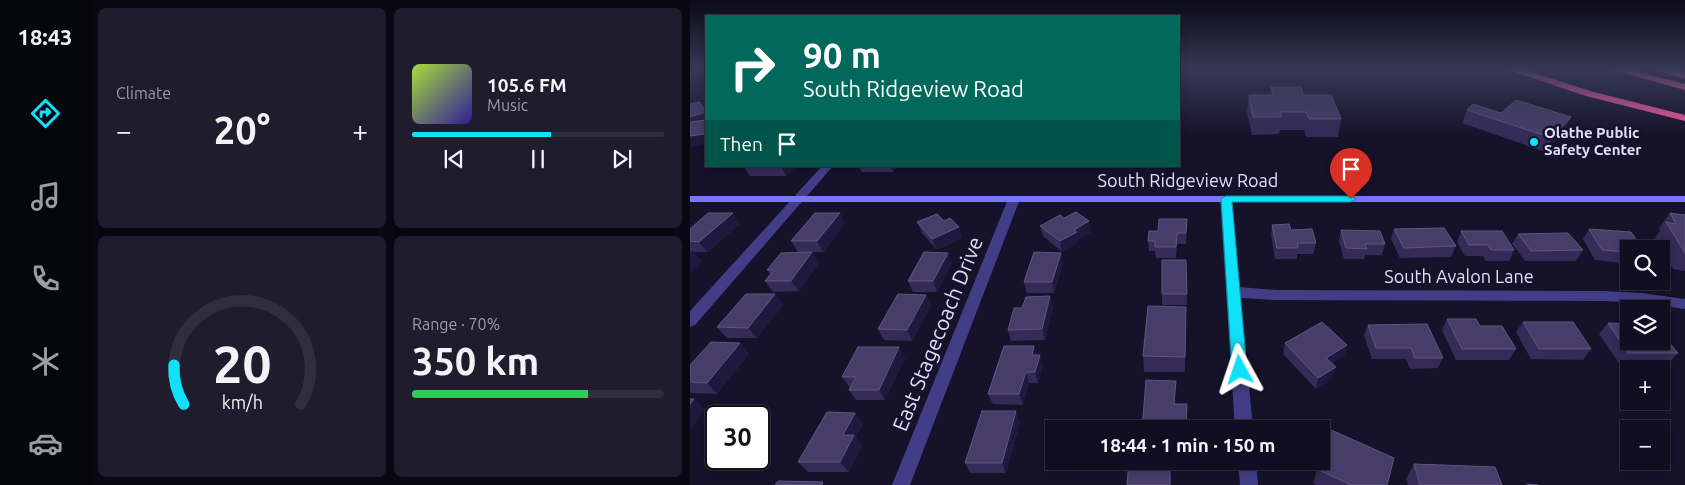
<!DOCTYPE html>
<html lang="en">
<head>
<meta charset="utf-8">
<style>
	body { margin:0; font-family:Ubuntu,sans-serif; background:#1e1c2d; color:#f1f3f6; height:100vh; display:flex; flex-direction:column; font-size:19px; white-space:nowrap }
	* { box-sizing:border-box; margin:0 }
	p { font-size:16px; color:#9c9ca5 }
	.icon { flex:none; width:28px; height:28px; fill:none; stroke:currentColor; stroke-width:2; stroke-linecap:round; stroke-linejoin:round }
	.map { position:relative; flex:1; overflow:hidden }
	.side { display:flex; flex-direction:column; gap:8px; padding:8px; background:#090812; width:600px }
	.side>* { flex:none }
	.hud { position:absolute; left:15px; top:15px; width:475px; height:152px; border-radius:0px; box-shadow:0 2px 8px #0003,0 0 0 1px #302e3e; background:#00695c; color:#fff; overflow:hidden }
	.controls { position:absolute; left:930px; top:240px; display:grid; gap:10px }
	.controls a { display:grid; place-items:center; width:50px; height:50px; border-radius:0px; background:#100e20; box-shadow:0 2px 8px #0003,0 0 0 1px #302e3e; font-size:25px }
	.speed { position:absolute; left:15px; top:405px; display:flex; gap:10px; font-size:25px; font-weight:700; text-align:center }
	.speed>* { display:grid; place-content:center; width:65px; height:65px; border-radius:50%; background:#100e20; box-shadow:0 2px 8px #0003,0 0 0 1px #302e3e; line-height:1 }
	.speed .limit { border:2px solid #111; border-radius:8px; background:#fff; color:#111 }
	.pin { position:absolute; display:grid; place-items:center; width:42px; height:42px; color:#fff; margin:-51px -21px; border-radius:50% 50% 50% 0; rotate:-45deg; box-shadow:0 0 5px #0007 }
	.pin .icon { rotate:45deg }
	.me { position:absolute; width:55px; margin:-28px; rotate:355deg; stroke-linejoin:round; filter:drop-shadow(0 0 4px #0008) }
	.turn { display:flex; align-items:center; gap:18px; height:105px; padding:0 15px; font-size:22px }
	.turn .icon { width:65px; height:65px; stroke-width:2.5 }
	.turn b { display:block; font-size:35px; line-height:42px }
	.then { display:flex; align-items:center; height:48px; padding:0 15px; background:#0003; gap:10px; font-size:19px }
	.big { font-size:38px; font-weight:600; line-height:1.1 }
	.side .widget { flex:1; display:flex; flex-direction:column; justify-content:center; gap:8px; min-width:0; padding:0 18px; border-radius:8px; background:#1e1c2d }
	.side .dial { align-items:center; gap:0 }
	.dial svg { height:130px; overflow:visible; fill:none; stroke:#302e3e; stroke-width:7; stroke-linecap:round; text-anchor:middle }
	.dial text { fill:#f1f3f6; stroke:none }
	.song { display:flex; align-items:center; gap:15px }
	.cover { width:60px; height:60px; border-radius:8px; background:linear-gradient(135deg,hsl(80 70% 55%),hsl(250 70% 35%)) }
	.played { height:5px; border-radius:2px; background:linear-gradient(90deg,#0ee1f8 55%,#302e3e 55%) }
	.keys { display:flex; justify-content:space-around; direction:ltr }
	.heat { display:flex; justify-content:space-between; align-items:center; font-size:28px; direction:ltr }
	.charge { height:8px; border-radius:4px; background:linear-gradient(90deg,#34c759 70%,#302e3e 0) }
	.side .tiles { flex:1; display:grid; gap:8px; grid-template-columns:repeat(2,1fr) }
	.trip { position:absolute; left:355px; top:420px; width:285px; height:50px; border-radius:0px; background:#100e20; box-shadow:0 2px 8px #0003,0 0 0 1px #302e3e; font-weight:600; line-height:50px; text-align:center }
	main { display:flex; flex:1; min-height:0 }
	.tab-bar { display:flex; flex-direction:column; width:90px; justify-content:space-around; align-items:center; background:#06060d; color:#9c9ca5 }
	.tab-bar .icon { width:35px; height:35px }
	.tab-bar .on { color:#0ee1f8 }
	.tab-bar b { font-size:22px; color:#f1f3f6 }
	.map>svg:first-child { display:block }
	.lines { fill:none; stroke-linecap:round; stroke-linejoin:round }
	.minor { fill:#413e87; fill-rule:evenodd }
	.secondary { fill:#7976fb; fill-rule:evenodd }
	.motorway { fill:#fa5ba7; fill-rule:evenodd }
	.wall { fill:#342b58 }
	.shaded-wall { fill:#20193e }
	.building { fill:#463e69; stroke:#5e5781 }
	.route { fill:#0ee1f8; stroke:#0992a1 }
	.poi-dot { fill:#0ee1f8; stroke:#16122a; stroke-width:2 }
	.labels { text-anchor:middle; stroke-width:5; stroke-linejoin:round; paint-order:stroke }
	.far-poi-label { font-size:15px; font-weight:bold; fill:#e0dcfe; stroke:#16122a; text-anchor:start }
	.street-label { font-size:18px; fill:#e0dcfe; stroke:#16122a }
	.near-street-label { font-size:21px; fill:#e0dcfe; stroke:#16122a }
</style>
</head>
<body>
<main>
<nav class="tab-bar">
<b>18:43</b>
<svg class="icon on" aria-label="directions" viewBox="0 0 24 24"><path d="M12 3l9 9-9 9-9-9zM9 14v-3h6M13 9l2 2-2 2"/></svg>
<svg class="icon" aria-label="music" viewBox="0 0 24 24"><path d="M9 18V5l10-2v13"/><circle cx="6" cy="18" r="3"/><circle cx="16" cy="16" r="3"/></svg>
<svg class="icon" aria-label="phone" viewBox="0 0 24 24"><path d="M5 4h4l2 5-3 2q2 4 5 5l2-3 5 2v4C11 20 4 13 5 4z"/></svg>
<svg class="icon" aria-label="climate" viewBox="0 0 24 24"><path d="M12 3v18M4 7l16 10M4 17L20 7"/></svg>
<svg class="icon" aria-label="car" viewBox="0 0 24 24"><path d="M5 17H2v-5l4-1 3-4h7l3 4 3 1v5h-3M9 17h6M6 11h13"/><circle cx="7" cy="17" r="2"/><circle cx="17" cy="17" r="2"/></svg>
</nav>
<section class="side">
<div class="tiles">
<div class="widget"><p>Climate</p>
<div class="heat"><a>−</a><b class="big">20°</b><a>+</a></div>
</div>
<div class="widget">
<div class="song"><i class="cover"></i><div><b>105.6 FM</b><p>Music</p></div></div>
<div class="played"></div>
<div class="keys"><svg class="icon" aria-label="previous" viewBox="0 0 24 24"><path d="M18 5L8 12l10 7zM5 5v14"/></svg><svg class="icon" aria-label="pause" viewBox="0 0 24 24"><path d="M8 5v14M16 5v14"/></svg><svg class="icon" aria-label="next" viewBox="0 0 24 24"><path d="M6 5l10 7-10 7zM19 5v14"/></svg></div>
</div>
<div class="widget dial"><svg viewBox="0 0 100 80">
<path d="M14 69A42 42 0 1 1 86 69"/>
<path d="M14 69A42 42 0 0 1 8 45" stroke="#0ee1f8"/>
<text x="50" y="56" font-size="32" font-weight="700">20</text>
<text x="50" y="72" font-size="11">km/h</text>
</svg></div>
<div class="widget"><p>Range · 70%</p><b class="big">350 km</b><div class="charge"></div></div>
</div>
</section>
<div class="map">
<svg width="995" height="485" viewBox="0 0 995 485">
	<rect width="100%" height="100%" fill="#16122a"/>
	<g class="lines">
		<path class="minor" d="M132 166H143L5 325 0 327V311Z
			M324 196 330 199 220 485H202L318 199Z
			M536 196 542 199 550 287 586 290 914 291 952 293 995 299V309L952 303 914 301 586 300 551 298 563 429H545L530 199Z
			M548 461H566L568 485H550Z"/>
		<path class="secondary" d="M0 196H995V202H0Z"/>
		<path class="motorway" d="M815 69H831L904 92 995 115V121L896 96Z
			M919 69H937L995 84V90Z
			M963 69H981L995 73V79Z"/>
	</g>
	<path class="wall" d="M581 87 613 95 651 119 648 137H616L614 130H590L589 134 562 135 557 112 559 95H580Z
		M777 110 811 113 881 117 874 131 855 152 772 123Z
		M54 166H104L105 167 96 176H60Z
		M169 166H207L203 172H172Z
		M980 213 995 215V271L983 269 965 238 970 231 969 228Z
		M374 218 401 232 388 239V242L372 252 353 236 350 226Z
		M497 219 496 244H487L486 258H466L465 251H459L458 241 468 231Z
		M254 221 269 227 272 238 247 250 232 233 227 222Z
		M155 223 133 252H108L101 241Z
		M50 224 17 252H4L11 261 0 273V229Z
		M582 225 601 230 626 243 623 254H607V259H585L581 235Z
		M704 229 766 246 761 257 710 258 701 239Z
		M899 229 951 246 949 249H939V256H936L931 263 905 260 893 239Z
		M651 230 695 244 692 255H675L674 259H654L649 241Z
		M771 231 824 250 819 261H796L793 256H775L767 242Z
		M828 234 893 250 886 261H835L822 244Z
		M122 252 129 263 109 291 83 292 75 281 80 274 77 270Z
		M496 260 497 305H472V294Z
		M262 263 247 292H223L218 281Z
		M373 263 364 293H337L334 282Z
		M85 294 93 305 67 338H37L27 327Z
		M236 295 241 306 222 341 194 340 188 329Z
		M363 307 355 340 321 341 318 330Z
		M496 307 495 372H454L453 356Z
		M757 319 790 326 826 349 819 360H766L752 330Z
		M833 322 901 349 893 360 841 359 826 332Z
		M918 323 939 341 988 353 978 364 929 363 909 334Z
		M678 325 753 358 748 368 720 369 716 359H682L674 335Z
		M50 343 59 354 27 394 0 393V365Z
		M595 343 657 345 654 356 641 363 642 378 626 389 593 354Z
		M347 355 353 366 348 383H339L333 405 303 404 298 394Z
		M215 358 195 400H166L159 390 160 388 152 377Z
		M330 422 316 473H280L275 463Z
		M173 423 166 437 172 446 159 472H118L108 462Z
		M630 461 697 485H626L623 483Z
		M724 464 812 485H718L716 479Z"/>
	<path class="shaded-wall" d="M16 112V123L0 128V117Z
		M881 117 874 131 855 152 862 138Z
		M16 128V144L0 147V136Z
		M91 166H104L105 167 96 176Z
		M201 166H207L203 172Z
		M43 213 50 224 17 252 9 242Z
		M150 213 155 223 133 252 127 241Z
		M399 221 401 232 388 239V242L372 252 370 241 384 230Z
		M269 227 272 238 247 250 242 239Z
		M3 250 11 261 0 273V253Z
		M122 252 129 263 109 291 101 281Z
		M258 253 262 263 247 292 243 281Z
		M371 253 373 263 364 293 362 282Z
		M85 294 93 305 67 338 58 328Z
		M236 295 241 306 222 341 217 330Z
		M360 296 363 307 355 340 352 329Z
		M496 307V323L495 372V357Z
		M50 343 59 354 27 394 17 383Z
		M657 345 654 356 633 369 636 358Z
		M344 346 348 357 342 355Z
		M209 347 215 358 195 400 189 390Z
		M350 355 353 366 348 383 345 372Z
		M646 367 642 378 626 389 628 378Z
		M336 372 339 383 333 405 329 394Z
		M4 399 15 409 0 431V404Z
		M326 411 330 422 316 473 312 463Z
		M165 413 173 423 166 437 172 446 159 472 150 462 153 435Z
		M480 461H481V485H480Z"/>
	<path class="building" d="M581 87H611L613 95H641L651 119H619L616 112H590L592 117H563L559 95H583Z
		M826 100 881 117 862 138 777 110 783 104 811 113Z
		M9 102 16 111V112L0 117V104Z
		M16 120V128L14 134 0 136V122Z
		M386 212 399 221 384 230 387 232 370 241 350 226 370 215 374 218Z
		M18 213H43L9 242 0 241V229Z
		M125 213H150L127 241H101Z
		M980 213 995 215V253L976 222 986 224Z
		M247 214 254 221 260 218 269 227 242 239 227 222Z
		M469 219H497L496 233H487L486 247H465V241H458L459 231H468Z
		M599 224 601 230 622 229 626 243H607L608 248H587L582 225Z
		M754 228 766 246 714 248 704 229Z
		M899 229 941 232 951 246 933 245 939 252 912 250Z
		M651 230 690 231 695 244H675L677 249 656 248Z
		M771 231H812L824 250H801L798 245H779Z
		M878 233 893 250 841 251 828 234Z
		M122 252 101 281H75L84 270H77L91 253Z
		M234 252 258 253 243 281H218Z
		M344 252 371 253 362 282H334Z
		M472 260H496L497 294H472Z
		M56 294H85L58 328 27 327Z
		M208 294 236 295 217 330 188 329Z
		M360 296 352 329 318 330 324 308H332L336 297Z
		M458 306 496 307 495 357 453 356Z
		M757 319H786L790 326H812L826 349H772Z
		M632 322 657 345 636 358 646 367 628 378 595 343Z
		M833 322H883L901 349H849Z
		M918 323 939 324V341H971V333L988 353H938Z
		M737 324 753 358H725L721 348H686L678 325Z
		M21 342 50 343 17 383 0 382V365Z
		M314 346H344L342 355H350L345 372H336L329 394H298Z
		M168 347H209L189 390H159L166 377H152Z
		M456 380 486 381 484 404H497L496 429H452Z
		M0 399H4L0 404Z
		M292 411H326L312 463H275Z
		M137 412 165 413 153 435H164L150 462H108Z
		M641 430 704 458 697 485H661L627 469 630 461H631V458Z
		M439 461H480V485H437Z
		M724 464 805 467 812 485H730Z
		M88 481 133 482 132 485H85Z
		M837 484 848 485H837Z"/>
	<linearGradient id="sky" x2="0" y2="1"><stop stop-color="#0c0a17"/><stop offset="0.5" stop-color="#363955"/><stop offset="1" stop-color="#363955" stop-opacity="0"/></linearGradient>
	<rect width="995" height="137" fill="url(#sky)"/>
	<path class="route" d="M536 196H661L666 199 661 202H542L557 370 555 374 550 376 544 374 542 370 531 199Z"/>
	<circle class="poi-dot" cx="844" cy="142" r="5"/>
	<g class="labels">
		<g class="far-poi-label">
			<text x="854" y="138">Olathe Public<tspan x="854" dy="17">Safety Center</tspan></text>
		</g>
		<g class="street-label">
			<text x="498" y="187">South Ridgeview Road</text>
			<text x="769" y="283">South Avalon Lane</text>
		</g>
		<g class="near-street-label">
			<text transform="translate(248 334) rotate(-68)" y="7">East Stagecoach Drive</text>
		</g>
	</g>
</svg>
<div class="controls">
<a><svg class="icon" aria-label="search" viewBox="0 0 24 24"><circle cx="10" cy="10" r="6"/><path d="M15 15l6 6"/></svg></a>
<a><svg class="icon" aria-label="layers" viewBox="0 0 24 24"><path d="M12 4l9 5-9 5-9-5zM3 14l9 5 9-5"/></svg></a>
<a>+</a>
<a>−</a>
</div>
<div class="speed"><div class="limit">30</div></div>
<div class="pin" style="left:661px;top:199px;background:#d93025"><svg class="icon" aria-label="arrive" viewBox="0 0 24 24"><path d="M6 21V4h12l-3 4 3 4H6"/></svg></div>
<svg class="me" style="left:550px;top:370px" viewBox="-20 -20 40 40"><path d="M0-17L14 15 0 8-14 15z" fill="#0ee1f8" stroke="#fff" stroke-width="4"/></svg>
<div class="trip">18:44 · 1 min · 150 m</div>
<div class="hud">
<div class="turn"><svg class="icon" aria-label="right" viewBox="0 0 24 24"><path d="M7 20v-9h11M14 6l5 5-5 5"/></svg><div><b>90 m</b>South Ridgeview Road</div></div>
<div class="then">Then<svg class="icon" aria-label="arrive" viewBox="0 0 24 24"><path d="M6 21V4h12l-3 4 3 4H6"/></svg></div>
</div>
</div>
</main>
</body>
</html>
